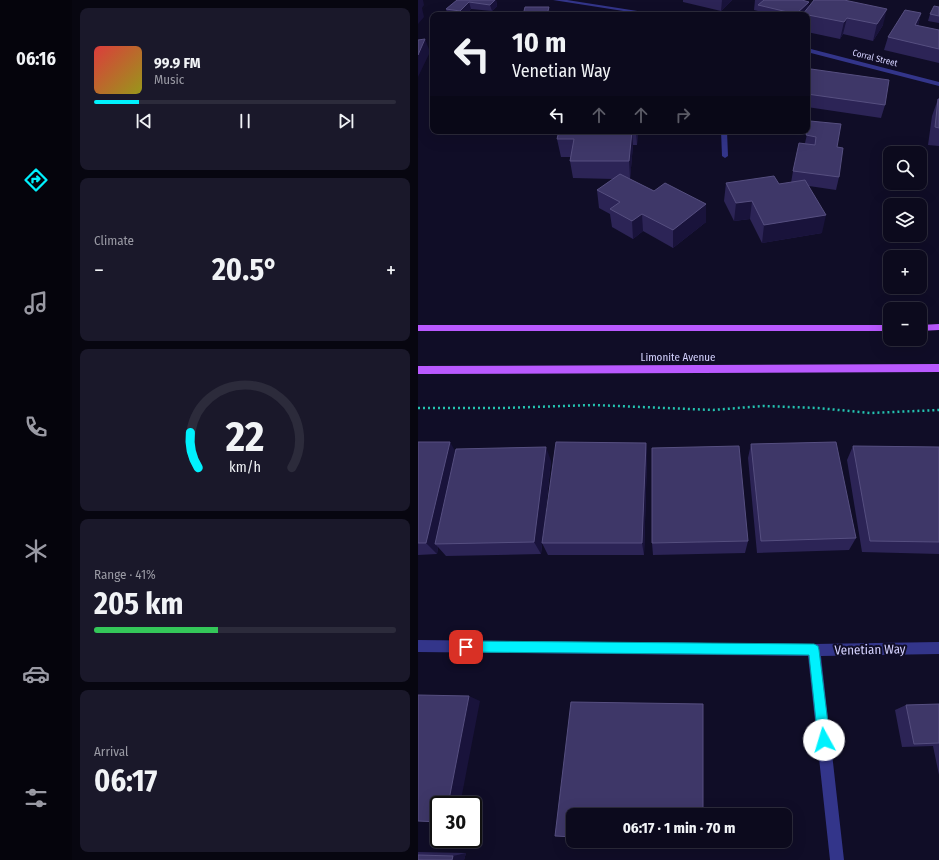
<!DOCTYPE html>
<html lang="en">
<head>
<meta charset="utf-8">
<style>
	body { margin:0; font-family:"Fira Sans Condensed",sans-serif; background:#1a182a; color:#f1f3f6; height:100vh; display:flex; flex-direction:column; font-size:15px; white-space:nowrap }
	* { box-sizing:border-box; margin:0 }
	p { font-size:13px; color:#9a9aa4 }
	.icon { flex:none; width:22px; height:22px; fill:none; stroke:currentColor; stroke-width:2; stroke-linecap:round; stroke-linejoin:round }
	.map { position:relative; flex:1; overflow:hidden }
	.details { display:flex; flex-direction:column; gap:8px; padding:8px; background:#070610; width:346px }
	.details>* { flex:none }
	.guide { position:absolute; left:12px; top:12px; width:380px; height:122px; border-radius:8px; box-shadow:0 4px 16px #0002,0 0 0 1px #2c2b3b; background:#0c0a1d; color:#f1f3f6; overflow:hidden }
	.tools { position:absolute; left:465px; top:146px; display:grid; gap:8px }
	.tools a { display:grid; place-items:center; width:44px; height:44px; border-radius:8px; background:#0c0a1d; box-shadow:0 4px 16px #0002,0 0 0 1px #2c2b3b; font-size:20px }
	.speed { position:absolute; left:12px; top:796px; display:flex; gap:8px; font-size:20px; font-weight:700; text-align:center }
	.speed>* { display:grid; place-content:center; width:52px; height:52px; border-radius:50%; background:#0c0a1d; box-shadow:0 4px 16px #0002,0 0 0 1px #2c2b3b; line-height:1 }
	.speed .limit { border:2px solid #111; border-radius:6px; background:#fff; color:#111 }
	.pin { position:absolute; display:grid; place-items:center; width:34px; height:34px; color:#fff; margin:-17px; border-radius:8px; box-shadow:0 2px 6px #0006 }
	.me { position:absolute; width:44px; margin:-22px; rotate:354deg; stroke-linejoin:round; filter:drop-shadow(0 0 3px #0008) }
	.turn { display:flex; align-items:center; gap:14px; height:84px; padding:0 16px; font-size:18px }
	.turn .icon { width:52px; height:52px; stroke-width:2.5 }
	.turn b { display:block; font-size:28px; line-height:34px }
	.lanes { display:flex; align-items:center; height:38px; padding:0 16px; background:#0003; justify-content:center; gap:20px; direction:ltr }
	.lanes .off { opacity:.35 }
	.big { font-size:30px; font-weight:700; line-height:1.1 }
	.details .card { flex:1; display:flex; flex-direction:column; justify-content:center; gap:6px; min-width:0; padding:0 14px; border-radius:8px; background:#1a182a }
	.details .dial { align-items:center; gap:0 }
	.dial svg { height:104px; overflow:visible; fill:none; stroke:#2c2b3b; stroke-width:7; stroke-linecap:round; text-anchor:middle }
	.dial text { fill:#f1f3f6; stroke:none }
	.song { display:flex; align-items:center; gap:12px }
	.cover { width:48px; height:48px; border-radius:6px; background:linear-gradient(135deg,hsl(0 70% 55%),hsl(60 70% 35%)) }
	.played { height:4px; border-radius:2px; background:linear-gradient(90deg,#00f1fd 15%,#2c2b3b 15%) }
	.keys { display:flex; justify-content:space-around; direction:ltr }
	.heat { display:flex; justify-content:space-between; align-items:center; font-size:22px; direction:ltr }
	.charge { height:6px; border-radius:3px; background:linear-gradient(90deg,#34c759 41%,#2c2b3b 0) }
	.trip { position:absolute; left:148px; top:808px; width:226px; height:40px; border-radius:8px; background:#0c0a1d; box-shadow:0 4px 16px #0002,0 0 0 1px #2c2b3b; font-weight:700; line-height:40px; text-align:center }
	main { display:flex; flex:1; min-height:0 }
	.tabs { display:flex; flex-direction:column; width:72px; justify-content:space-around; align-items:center; background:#05040c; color:#9a9aa4 }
	.tabs .icon { width:28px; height:28px }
	.tabs .selected { color:#00f1fd }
	.tabs b { font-size:18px; color:#f1f3f6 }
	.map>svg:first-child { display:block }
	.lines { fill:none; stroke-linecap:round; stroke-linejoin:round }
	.path { stroke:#24c2b0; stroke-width:2.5; stroke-dasharray:2 3; stroke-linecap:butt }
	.minor { fill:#33358a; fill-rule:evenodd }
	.primary { fill:#b959ff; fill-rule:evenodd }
	.wall { fill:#2c2456 }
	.shaded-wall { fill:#19133b }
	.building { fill:#3e3768; stroke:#564f80 }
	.route { fill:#00f1fd; stroke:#009da4 }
	.labels { text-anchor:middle; stroke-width:4; stroke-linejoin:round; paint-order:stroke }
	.far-street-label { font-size:9px; fill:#d5d2ff; stroke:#100d27 }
	.street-label { font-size:11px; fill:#d5d2ff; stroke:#100d27 }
	.near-street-label { font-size:13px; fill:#d5d2ff; stroke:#100d27 }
</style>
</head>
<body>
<main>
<nav class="tabs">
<b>06:16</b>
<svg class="icon selected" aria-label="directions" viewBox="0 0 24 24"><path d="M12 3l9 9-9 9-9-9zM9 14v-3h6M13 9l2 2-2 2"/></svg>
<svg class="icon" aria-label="music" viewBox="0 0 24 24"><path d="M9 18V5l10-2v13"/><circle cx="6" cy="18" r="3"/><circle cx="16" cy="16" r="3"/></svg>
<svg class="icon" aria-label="phone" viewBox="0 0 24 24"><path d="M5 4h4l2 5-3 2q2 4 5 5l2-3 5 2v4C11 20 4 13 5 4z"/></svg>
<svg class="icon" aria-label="climate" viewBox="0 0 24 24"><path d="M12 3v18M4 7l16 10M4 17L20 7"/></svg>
<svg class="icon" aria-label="car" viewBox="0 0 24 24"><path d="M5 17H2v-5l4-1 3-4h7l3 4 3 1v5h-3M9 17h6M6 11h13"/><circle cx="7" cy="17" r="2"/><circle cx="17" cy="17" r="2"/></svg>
<svg class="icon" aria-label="filters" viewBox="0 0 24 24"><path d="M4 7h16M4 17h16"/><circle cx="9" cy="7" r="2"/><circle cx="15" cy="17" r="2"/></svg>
</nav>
<section class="details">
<div class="card">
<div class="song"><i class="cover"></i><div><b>99.9 FM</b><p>Music</p></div></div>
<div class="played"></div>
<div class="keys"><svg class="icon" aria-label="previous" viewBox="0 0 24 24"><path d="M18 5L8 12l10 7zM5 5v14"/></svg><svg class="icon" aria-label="pause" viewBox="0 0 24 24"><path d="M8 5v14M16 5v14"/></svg><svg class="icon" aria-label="next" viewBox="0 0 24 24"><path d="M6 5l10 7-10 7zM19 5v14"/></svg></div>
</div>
<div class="card"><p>Climate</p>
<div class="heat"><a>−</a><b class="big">20.5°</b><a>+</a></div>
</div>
<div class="card dial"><svg viewBox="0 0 100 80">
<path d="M14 69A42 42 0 1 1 86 69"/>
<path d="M14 69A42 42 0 0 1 8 42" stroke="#00f1fd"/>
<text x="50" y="56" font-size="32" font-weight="700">22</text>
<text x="50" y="72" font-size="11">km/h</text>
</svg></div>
<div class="card"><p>Range · 41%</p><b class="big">205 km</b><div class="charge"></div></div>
<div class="card"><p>Arrival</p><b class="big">06:17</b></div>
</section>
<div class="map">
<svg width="521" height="860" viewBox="0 0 521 860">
	<rect width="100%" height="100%" fill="#100d27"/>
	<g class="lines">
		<path class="path" d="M0 408H84L176 405 295 410 345 406 400 408 452 413 521 410"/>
		<path class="minor" d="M135 0H149L245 15H231Z
			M389 48 521 82V86L389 52Z
			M303 131H309L310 156 307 158 304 156Z
			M0 640 396 644 521 642V654L403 656 426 860H412L390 656 0 652Z"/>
		<path class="primary" d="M521 324V330L502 331V325Z
			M0 325H472V331H0Z
			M521 364V372L0 374V366Z"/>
	</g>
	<path class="wall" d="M39 0H78L79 6 74 11 53 9 47 15H30L28 9Z
		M264 0H314L303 11 265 2V0Z
		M337 0H384L390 7 465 25 455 41 425 34 422 39 389 32V15H339L340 11 336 10Z
		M521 7V23L510 21 512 14Z
		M503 13 500 26 521 30V63L466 50 470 37Z
		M389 81 467 105 463 118 389 107Z
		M520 99H521V146L510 145 514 116Z
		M392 121 419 147 421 177 418 190 391 186 404 233 344 243 332 219 316 221 306 201 308 183 361 184 373 183 375 171 387 143Z
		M141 131H220L219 145H215L212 179 236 191 288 204V222L255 248 225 231 215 239 194 227 192 214 181 208 179 190 196 179 155 178 152 161 153 157H143L139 139Z
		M0 442 38 451 133 461 123 554 28 556 20 547 19 554 0 555Z
		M228 443 229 457 226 555H130L124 543Z
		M333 444 438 538 431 550 339 553 330 458Z
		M435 446 521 447V554L444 552 429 460Z
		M330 541 327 553 235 555 234 543Z
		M521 704V775L515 746 484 747 477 710 488 705Z
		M0 852 48 853 46 860H0Z"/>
	<path class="shaded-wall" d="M0 0H5L6 5 4 8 6 17 0 24Z
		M77 0H78L79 6 74 11 72 5Z
		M304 0H314L303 11Z
		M51 2 53 9 47 15H43L42 11Z
		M391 2 389 14H385V15H378V14Z
		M131 7 132 15H129Z
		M469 9 465 25 455 41 459 24Z
		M503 13 500 26 497 25Z
		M429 18 425 34 422 39 426 22Z
		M7 39 12 52 0 77V55Z
		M214 131 215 145 212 179 211 161Z
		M218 131H220L219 145Z
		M334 201 332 219 316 221 318 203Z
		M288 204V222L255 248V230Z
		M224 214 225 231 215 239 214 221Z
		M408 215 404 233 344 243 346 225Z
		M32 442 40 456 17 544 20 547 19 554 8 543Z
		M228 443 229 457 226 555 224 543Z
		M128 447 133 461 123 554 116 542Z
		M51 696 62 701 42 805H30Z
		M48 853 46 860H34L35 856Z"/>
	<path class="building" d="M39 0H77L72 5 51 2 42 11 28 9Z
		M346 0H384L391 2 378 14 340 5Z
		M396 0H426L469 9 459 24 429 18 426 22 385 14Z
		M516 6 521 7V16L512 14Z
		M107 7H131L129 15H105Z
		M487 10 503 13 497 25 521 30V49L470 37Z
		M7 39 0 55V40Z
		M393 69 471 80 467 105 389 94V81Z
		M520 99H521V128L517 127Z
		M392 121 423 124 419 147 425 148 421 177 375 171 381 143 397 145 398 137 388 135Z
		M141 131H214L211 161H152L156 139H139Z
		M202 174 236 191 247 183 288 204 255 230 224 214 214 221 192 209 202 202 179 190Z
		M356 176 361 184 387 180 408 215 346 225 334 201 318 203 308 183Z
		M0 442H32L8 543H0Z
		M138 442 228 443 224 543H124Z
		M418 442 438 538 343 541 333 444Z
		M321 446 330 541 234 543V448Z
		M435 446 521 447V542L452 541Z
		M128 447 116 542 17 544 38 449Z
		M0 695 51 696 30 805H21V822L0 821Z
		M153 702 285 704V815H155V837L137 836Z
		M521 704V743L496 744 488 705Z
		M0 855 35 856 34 860H0Z"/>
	<path class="route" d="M48 641 396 644 400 646 401 650 412 740 410 744 406 746 402 744 400 740 391 655 48 652 44 651 42 647 44 643Z"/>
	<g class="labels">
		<g class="far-street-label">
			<text transform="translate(457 58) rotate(14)" y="3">Corral Street</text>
		</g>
		<g class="street-label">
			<text x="260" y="361">Limonite Avenue</text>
		</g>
		<g class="near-street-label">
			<text transform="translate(452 649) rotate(-1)" y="5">Venetian Way</text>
		</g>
	</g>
</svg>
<div class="tools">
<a><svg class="icon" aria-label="search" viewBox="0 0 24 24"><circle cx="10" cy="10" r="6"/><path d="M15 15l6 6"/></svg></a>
<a><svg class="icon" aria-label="layers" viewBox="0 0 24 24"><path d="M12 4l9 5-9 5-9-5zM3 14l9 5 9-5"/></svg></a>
<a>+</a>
<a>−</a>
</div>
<div class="speed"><div class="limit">30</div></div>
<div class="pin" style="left:48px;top:647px;background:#d93025"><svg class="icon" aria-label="arrive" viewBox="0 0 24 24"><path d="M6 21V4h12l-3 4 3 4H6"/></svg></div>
<svg class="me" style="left:406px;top:740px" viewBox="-20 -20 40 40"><circle r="19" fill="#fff"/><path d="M0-13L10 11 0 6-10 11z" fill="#00f1fd"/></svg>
<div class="trip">06:17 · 1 min · 70 m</div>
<div class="guide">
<div class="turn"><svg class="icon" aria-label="left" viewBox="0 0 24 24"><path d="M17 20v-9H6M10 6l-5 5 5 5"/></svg><div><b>10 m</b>Venetian Way</div></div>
<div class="lanes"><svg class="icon" aria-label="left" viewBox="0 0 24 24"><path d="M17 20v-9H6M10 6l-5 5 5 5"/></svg><svg class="icon off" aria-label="ahead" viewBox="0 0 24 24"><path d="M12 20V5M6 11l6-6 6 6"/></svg><svg class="icon off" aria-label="ahead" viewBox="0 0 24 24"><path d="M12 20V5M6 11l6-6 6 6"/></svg><svg class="icon off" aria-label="right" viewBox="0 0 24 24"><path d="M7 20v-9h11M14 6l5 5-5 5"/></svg></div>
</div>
</div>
</main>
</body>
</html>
